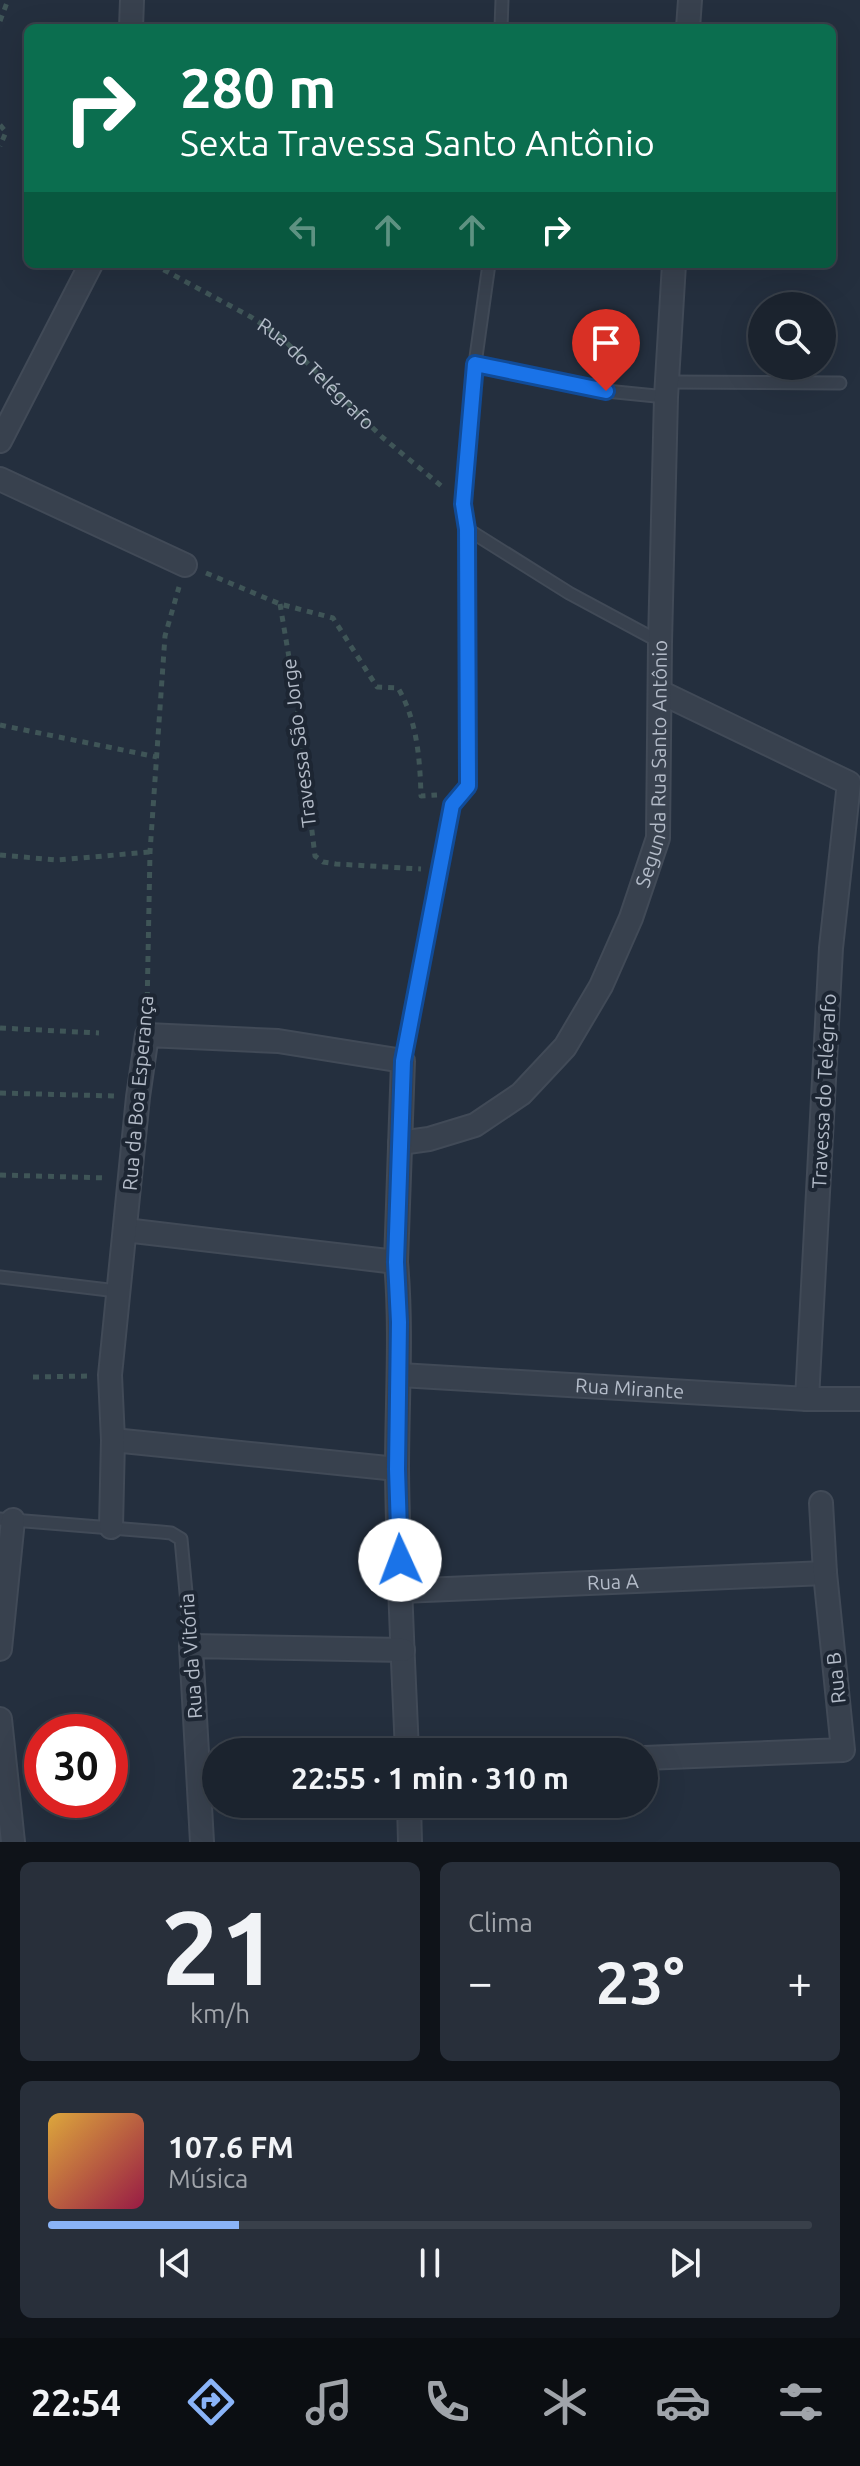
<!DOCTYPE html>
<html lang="pt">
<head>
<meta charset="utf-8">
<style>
	body { margin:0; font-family:Ubuntu,sans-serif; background:#282f3a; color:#f1f3f6; height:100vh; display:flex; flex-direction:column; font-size:30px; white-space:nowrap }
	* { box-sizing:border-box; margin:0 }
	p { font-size:26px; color:#a0a4aa }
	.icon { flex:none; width:44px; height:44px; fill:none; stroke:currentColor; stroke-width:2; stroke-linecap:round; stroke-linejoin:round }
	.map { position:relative; height:1842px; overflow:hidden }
	.details { display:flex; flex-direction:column; gap:20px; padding:20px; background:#0f1319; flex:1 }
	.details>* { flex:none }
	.top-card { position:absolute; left:24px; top:24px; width:812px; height:244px; border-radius:12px; box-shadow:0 8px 32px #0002,0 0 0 2px #39404a; background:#0b6e4f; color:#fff; overflow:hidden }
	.controls { position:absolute; left:748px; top:292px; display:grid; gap:16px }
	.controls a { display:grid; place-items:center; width:88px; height:88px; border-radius:50%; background:#1b232e; box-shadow:0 8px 32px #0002,0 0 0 2px #39404a; font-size:40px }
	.speed { position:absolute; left:24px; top:1714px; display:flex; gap:16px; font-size:40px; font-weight:700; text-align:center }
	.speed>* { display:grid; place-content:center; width:104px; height:104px; border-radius:50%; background:#1b232e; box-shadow:0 8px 32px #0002,0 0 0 2px #39404a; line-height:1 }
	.speed .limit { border:12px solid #d22; background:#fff; color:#111 }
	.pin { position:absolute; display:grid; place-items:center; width:68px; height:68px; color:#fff; margin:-82px -34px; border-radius:50% 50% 50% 0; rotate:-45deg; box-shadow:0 0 8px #0007 }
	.pin .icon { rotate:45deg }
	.me { position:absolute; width:88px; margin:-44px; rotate:358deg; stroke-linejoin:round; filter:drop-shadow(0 0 6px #0008) }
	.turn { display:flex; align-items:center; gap:28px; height:168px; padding:0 24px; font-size:36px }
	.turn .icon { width:104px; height:104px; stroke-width:2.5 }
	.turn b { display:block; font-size:56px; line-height:68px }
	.lanes { display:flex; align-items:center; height:76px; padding:0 24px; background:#0003; justify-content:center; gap:40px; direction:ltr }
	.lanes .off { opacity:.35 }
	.big { font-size:60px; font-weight:600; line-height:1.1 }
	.details .card { flex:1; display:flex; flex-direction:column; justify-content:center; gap:12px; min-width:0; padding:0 28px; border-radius:12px; background:#282f3a }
	.details .dial { align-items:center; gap:0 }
	.dial b { font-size:104px; line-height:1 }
	.song { display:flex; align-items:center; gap:24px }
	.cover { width:96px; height:96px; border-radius:12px; background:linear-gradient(135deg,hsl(40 70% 55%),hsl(340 70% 35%)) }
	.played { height:8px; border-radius:4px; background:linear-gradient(90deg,#8ab4f8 25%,#39404a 25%) }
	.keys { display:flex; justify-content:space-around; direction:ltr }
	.heat { display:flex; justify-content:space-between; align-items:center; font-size:44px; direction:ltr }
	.details .tiles { flex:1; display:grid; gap:20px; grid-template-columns:1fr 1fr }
	.card:last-child { grid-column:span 2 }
	.trip { position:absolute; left:202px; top:1738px; width:456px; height:80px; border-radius:40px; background:#1b232e; box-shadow:0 8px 32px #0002,0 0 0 2px #39404a; font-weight:600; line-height:80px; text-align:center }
	.tab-bar { display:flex; height:128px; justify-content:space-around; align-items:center; background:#0b0e12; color:#a0a4aa }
	.tab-bar .icon { width:56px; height:56px }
	.tab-bar .selected { color:#8ab4f8 }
	.tab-bar b { font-size:36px; color:#f1f3f6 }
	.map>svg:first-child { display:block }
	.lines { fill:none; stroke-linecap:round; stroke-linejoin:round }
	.service-casing { stroke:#414a57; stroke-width:15 }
	.minor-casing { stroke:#414a57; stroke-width:26 }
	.path { stroke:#3f5557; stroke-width:5; stroke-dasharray:6 6; stroke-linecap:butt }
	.service { stroke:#38414e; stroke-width:11 }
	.minor { stroke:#38414e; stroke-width:22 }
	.route-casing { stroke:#114b97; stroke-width:20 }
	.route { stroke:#1a73e8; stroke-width:14 }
	.labels { text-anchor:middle; stroke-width:8; stroke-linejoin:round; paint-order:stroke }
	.street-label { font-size:20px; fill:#b4bcc9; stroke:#1d2633 }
</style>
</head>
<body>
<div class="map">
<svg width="860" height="1842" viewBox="0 0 860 1842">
	<rect width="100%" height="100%" fill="#242f3e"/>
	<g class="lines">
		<g class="service-casing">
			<path id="service" d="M501 28 502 0
				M475 364 606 391 666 397
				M668 382 840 383
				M467 529 569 593 660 642
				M403 1061 452 805 468 786 467 529 463 504 475 364 489 264
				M0 1277 117 1291
				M0 1519 161 1532 171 1533 181 1539 191 1646"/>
		</g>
		<g class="minor-casing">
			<g id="minor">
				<path d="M131 28 132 0"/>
				<path d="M688 28 690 0"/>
				<path d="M0 441 91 264"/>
				<path d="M0 479 185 565"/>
				<path d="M660 692 849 783 831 948 807 1399"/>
				<path id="s2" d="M400 1143 429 1139 475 1125 521 1094 565 1047 601 986 631 918 658 838 660 642 666 397 674 264"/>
				<path d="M125 1230 396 1262"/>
				<path id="s3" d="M400 1375 807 1399H860"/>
				<path d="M113 1440 397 1469"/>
				<path d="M111 1527 113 1440 110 1375 138 1097 147 1035 278 1041 403 1061 396 1262C402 1331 397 1400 397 1470 398 1564 403 1658 407 1752"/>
				<path id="s4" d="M401 1591 825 1573"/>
				<path d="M0 1649 13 1520"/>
				<path d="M0 1719 13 1842"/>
				<path d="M644 1758 843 1750 825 1573 821 1503"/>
				<path d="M409 1804 410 1842"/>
				<path d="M202 1842 191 1646 403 1650"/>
			</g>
		</g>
		<g class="path">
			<path d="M0 21 8 0"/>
			<path d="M0 125 6 132 0 146"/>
			<path id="s1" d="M153 264 251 317 280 336 382 437 445 489"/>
			<path d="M206 573 280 604 333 618 377 687 398 688C417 720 420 759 421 796L437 795"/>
			<path d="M280 604 296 699 315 856 323 862 336 864 421 869"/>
			<path d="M0 725 157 757"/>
			<path d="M0 855 57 860 150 852"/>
			<path d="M147 1010 150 852 165 636 179 587"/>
			<path d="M0 1028 99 1033"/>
			<path d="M0 1093 115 1096"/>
			<path d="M0 1175 107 1178"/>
			<path d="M33 1377 88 1376"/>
		</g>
		<use href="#service" class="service"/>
		<use href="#minor" class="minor"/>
	</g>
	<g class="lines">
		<g class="route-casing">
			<path id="route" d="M400 1560 397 1469 399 1322 396 1262 403 1061 452 805 468 786 467 529 463 504 475 364 606 391"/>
		</g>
		<use href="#route" class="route"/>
	</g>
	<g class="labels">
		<g class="street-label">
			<text dy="7" stroke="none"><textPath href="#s1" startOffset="198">Rua do Telégrafo</textPath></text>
			<text transform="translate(299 743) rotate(-97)" y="7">Travessa São Jorge</text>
			<text dy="7" stroke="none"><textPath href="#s2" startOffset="500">Segunda Rua Santo Antônio</textPath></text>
			<text transform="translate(824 1091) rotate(-87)" y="7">Travessa do Telégrafo</text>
			<text transform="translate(138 1093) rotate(-85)" y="7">Rua da Boa Esperança</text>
			<text dy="7" stroke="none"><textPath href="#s3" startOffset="230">Rua Mirante</textPath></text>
			<text dy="7" stroke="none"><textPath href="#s4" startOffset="212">Rua A</textPath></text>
			<text transform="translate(191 1656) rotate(-94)" y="7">Rua da Vitória</text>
			<text transform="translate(836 1678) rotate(-96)" y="7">Rua B</text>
		</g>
	</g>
</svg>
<div class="controls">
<a><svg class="icon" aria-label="search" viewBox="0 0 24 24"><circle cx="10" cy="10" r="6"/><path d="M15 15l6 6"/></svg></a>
</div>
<div class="speed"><div class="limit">30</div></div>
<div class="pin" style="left:606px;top:391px;background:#d93025"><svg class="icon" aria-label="arrive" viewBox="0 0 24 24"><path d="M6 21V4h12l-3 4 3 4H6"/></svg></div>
<svg class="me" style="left:400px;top:1560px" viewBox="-20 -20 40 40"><circle r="19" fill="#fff"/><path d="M0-13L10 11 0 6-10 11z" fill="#1a73e8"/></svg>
<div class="trip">22:55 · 1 min · 310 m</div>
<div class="top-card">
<div class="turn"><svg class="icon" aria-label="right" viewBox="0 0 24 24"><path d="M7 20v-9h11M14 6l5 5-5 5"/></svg><div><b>280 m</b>Sexta Travessa Santo Antônio</div></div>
<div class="lanes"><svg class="icon off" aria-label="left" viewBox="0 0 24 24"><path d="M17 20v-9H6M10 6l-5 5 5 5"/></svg><svg class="icon off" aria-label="ahead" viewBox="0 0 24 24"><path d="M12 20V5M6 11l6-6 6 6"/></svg><svg class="icon off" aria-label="ahead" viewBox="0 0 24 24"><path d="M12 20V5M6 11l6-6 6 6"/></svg><svg class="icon" aria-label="right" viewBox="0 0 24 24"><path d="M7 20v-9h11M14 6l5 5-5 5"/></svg></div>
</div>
</div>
<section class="details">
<div class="tiles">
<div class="card dial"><b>21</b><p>km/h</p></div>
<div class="card"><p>Clima</p>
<div class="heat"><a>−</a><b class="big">23°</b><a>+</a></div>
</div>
<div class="card">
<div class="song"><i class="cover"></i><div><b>107.6 FM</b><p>Música</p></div></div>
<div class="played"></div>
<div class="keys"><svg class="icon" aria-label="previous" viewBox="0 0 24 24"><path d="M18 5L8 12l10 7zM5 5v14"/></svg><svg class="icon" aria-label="pause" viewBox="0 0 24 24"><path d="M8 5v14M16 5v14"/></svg><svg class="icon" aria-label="next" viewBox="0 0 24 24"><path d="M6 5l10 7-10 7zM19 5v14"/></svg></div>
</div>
</div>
</section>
<nav class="tab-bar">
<b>22:54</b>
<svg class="icon selected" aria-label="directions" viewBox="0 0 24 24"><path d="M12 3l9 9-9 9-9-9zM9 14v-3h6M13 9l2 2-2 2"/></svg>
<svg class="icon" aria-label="music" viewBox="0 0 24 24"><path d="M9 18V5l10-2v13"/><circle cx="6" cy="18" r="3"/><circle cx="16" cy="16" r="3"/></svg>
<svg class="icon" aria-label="phone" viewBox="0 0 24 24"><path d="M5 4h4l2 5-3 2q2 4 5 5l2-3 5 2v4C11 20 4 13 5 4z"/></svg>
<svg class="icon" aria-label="climate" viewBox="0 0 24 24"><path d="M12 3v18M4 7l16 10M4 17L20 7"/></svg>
<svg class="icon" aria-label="car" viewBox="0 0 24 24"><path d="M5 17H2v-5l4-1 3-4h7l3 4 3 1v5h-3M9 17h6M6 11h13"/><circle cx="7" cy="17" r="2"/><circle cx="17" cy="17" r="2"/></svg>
<svg class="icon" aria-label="filters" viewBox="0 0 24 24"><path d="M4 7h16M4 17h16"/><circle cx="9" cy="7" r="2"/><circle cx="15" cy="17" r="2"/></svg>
</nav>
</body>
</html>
